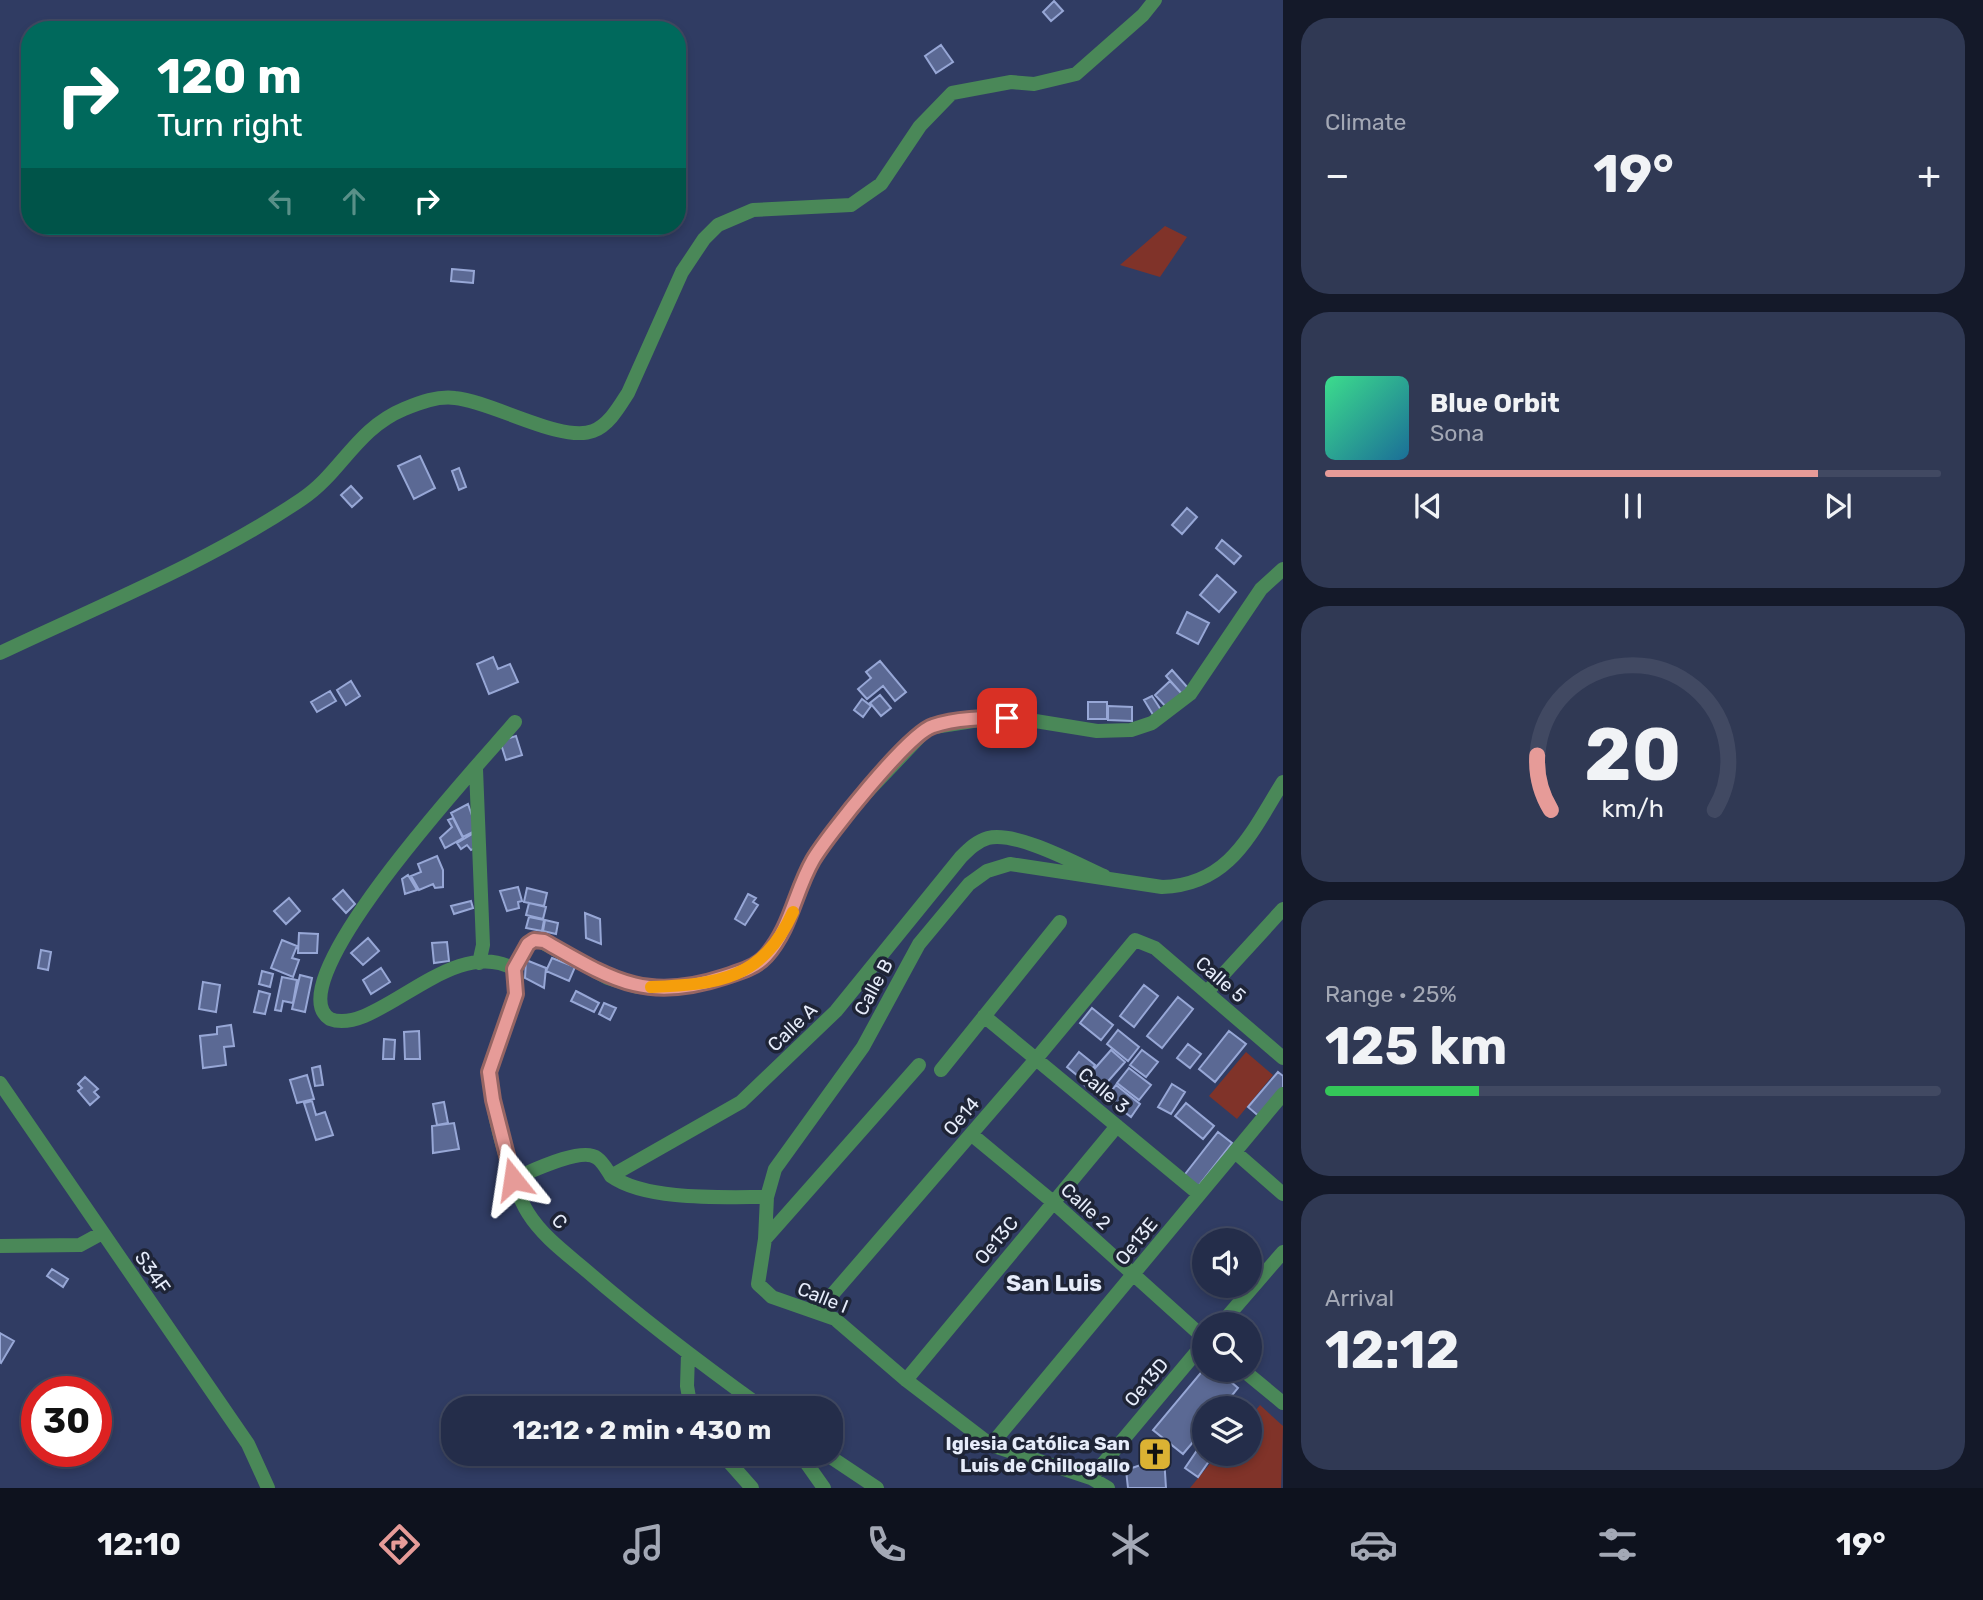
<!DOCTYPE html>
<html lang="en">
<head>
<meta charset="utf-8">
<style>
	body { margin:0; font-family:Rubik,sans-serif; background:#303954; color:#f1f3f6; height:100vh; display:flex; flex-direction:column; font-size:26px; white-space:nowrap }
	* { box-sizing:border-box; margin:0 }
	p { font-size:23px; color:#a3a8b5 }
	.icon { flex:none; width:38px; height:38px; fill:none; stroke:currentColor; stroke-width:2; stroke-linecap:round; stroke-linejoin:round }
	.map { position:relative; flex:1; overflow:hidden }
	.sheet { display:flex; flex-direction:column; gap:18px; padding:18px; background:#141929; width:700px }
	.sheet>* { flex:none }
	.top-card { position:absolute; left:21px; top:21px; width:665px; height:214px; border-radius:28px; box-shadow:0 4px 10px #0003,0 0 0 2px #414962; background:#00695c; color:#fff; overflow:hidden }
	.controls { position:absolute; left:1192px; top:1228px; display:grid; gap:14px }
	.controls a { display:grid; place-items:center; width:70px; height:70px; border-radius:50%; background:#242d4a; box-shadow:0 4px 10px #0003,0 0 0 2px #414962; font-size:35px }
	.speed { position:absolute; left:21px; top:1376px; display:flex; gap:14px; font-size:35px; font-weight:700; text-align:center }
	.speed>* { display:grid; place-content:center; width:91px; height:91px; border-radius:50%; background:#242d4a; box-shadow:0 4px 10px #0003,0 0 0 2px #414962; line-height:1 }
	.speed .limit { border:10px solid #d22; background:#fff; color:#111 }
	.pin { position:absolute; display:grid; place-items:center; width:60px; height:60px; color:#fff; margin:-30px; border-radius:14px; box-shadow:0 4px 10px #0006 }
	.me { position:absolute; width:77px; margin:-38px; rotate:345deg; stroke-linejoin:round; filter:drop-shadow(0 0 5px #0008) }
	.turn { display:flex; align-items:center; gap:24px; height:147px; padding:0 21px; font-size:32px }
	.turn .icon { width:91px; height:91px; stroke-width:2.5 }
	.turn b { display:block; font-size:49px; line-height:60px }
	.lanes { display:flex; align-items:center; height:66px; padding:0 21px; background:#0003; justify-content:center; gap:35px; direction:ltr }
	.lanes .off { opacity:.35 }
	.big { font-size:52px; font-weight:700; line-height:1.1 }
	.sheet .card { flex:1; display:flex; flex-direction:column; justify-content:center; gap:10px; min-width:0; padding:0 24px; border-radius:28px; background:#303954 }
	.sheet .dial { align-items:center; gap:0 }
	.dial svg { height:182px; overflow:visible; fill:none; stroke:#414962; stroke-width:7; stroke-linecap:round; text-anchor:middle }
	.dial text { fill:#f1f3f6; stroke:none }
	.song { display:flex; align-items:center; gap:21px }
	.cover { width:84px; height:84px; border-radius:10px; background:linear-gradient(135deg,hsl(150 70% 55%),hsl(200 70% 35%)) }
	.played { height:7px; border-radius:4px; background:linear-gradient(90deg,#e69b98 80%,#414962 80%) }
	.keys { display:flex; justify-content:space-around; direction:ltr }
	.heat { display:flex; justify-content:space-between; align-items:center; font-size:38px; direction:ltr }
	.charge { height:10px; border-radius:5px; background:linear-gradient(90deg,#34c759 25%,#414962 0) }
	.trip { position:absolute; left:441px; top:1396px; width:402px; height:70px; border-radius:28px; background:#242d4a; box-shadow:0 4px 10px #0003,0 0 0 2px #414962; font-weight:700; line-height:70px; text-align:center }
	.menu { display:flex; height:112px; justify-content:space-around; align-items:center; background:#0e121e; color:#a3a8b5 }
	.menu .icon { width:49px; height:49px }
	.menu .active { color:#e69b98 }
	.menu b { font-size:32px; color:#f1f3f6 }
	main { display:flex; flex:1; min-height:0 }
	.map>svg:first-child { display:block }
	.green { fill:#803329 }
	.building { fill:#5b6994; stroke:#97a7d6; stroke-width:2 }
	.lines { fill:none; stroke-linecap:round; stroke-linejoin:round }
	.street { stroke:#4a8858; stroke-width:14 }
	.route-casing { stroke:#966563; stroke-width:18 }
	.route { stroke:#e69b98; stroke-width:12 }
	.slow { stroke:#f59e0b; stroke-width:12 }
	.labels { text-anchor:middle; stroke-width:7; stroke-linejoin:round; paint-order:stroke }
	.street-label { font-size:19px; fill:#e6ecfa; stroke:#1e2436 }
	.poi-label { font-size:19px; font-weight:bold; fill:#e6ecfa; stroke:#1e2436; text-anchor:end }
	.quarter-label { font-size:23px; font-weight:bold; fill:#e6ecfa; stroke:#1e2436 }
</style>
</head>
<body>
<main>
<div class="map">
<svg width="1283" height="1488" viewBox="0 0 1283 1488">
	<rect width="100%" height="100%" fill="#303c63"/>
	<path class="green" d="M1165 226 1187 237 1160 277 1120 265Z
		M1246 1052 1273 1075 1237 1119 1209 1096Z
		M1260 1405 1283 1426 1281 1488H1190L1218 1454H1250V1417Z"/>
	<path class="building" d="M1054 1 1063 11 1051 21 1043 12Z
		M941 45 953 62 936 73 925 56Z
		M452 269 474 271 473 283 451 281Z
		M420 456 435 488 414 499 398 466Z
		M459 468 466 487 459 490 452 471Z
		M351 486 362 498 352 507 341 495Z
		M1187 508 1197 517 1182 534 1172 525Z
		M1222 540 1241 556 1234 564 1216 548Z
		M1217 575 1236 592 1219 612 1200 595Z
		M1187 612 1209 623 1198 644 1177 633Z
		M493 657 498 669 510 664 518 682 489 694 477 664Z
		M880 661 906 692 895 701 883 686 867 699 858 689 871 678 866 672Z
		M1172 670 1188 688 1182 694 1166 676Z
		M351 681 360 696 346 705 337 690Z
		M1170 681 1182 694 1167 708 1155 695Z
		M330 691 336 701 317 712 311 702Z
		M880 695 891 708 881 716 870 703Z
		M1152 696 1163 713 1155 718 1144 700Z
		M862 699 871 706 863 717 854 710Z
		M1088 702H1107V719H1088Z
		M1108 706 1132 707V721L1108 720Z
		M516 736 522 755 506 760 500 741Z
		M468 804 477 830 463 837 451 813Z
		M453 818 463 838 445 848 440 838 452 827 448 820Z
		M474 833 478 846 471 850 467 845 461 849 457 843Z
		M437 856 443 870V887L435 888 433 884 419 890 411 876 421 872 418 864Z
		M408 875 417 890 405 894 402 879Z
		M518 887 522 901 518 902 519 908 507 911 500 891Z
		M527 888 547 893 544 906 524 902Z
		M343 890 355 904 346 913 333 899Z
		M748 894 756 898 753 902 758 905 745 925 735 919Z
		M289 898 300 911 286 924 274 911Z
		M471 901 473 908 454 914 451 906Z
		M529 903 546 907 543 919 526 915Z
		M585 913 600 919 601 944 586 938Z
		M529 917 544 920 542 931 526 928Z
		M545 920 558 923 556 934 543 931Z
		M299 933 318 934 317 953H298Z
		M368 938 379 951 363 965 351 953Z
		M282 940 297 946 292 958 299 960 293 977 271 968Z
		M447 942 449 961 434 963 432 943Z
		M41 950 51 952 48 970 38 968Z
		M552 958 575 967 569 981 546 971Z
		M526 960 546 968 544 988 525 978Z
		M381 968 390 982 371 994 363 980Z
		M262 971 273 974 270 987 259 984Z
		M300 975 312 978 305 1012 292 1009Z
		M282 977 297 980 293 1003 283 1001 281 1011 275 1010Z
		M203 982 220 985 216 1012 199 1009Z
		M1144 985 1158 996 1134 1027 1120 1016Z
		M259 991 270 994 265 1014 254 1012Z
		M576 991 599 1003 594 1012 571 1001Z
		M1178 997 1193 1009 1162 1048 1147 1036Z
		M604 1003 616 1008 610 1020 599 1014Z
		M1092 1008 1113 1025 1101 1040 1080 1023Z
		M231 1025 234 1046 224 1047 226 1065 203 1068 200 1036 217 1034V1027Z
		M1118 1030 1139 1047 1128 1061 1107 1044Z
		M419 1031 420 1059H405L404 1032Z
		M1229 1031 1246 1044 1215 1082 1199 1069Z
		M384 1039 395 1040 394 1059H383Z
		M1188 1044 1201 1054 1190 1068 1177 1058Z
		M1111 1050 1125 1062 1096 1095 1082 1083Z
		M1142 1050 1158 1062 1146 1077 1130 1065Z
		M1079 1052 1095 1065 1083 1080 1067 1067Z
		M320 1066 323 1085 315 1086 312 1068Z
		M1129 1068 1151 1085 1139 1100 1117 1083Z
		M1278 1072 1283 1076V1093L1261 1118 1248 1107Z
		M307 1075 314 1099 297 1103 290 1080Z
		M85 1077 98 1089 94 1092 99 1097 90 1105 78 1091 82 1088 78 1084Z
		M1172 1084 1185 1092 1171 1114 1158 1107Z
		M1116 1085 1140 1104 1131 1117 1106 1098Z
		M312 1101 316 1115 325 1112 333 1135 316 1140 304 1103Z
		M444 1102 448 1123 437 1125 433 1104Z
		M1186 1103 1214 1126 1203 1139 1175 1116Z
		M454 1123 459 1149 433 1153 432 1126Z
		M1218 1132 1232 1143 1196 1189 1182 1178Z
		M52 1269 68 1279 63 1287 47 1276Z
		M0 1333 14 1341 1 1363 0 1362Z
		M1204 1369 1217 1370 1238 1388 1221 1409H1204V1429L1183 1454 1153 1430Z
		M1204 1440V1454H1214L1198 1477 1185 1468Z
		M1164 1457 1166 1488H1128L1126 1470Z"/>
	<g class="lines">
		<path class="street" d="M0 653C101 605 209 562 302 499 341 473 356 429 404 409 421 402 437 396 455 398 491 401 561 443 593 431 609 425 619 407 628 393L682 272 704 239 718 225 753 210 851 205 881 184 920 126 952 93 1011 82 1034 84 1076 74 1143 15 1155 0
			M515 722C486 757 273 983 330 1019 376 1037 452 933 514 969 528 1000 485 1049 490 1086 494 1118 511 1186 528 1213 543 1237 567 1254 588 1272 644 1321 703 1365 764 1409
			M476 769 483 945 479 963
			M514 969 528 944 538 940 608 978 638 987 699 985 750 968 767 955 789 921 806 874 820 849 852 808 928 728 992 718 1023 719 1097 731 1131 730 1152 723 1190 694 1261 589 1283 569
			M1207 992 1283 909
			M984 1016 1199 1194
			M919 1065 765 1239 758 1284 772 1297 835 1319 906 1380 991 1445 1091 1478 1108 1488
			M941 1070 1060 922
			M0 1083 248 1444 268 1488
			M971 1134 1053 1202 1204 1338
			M1235 1152 1283 1194
			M513 1179C530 1172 582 1146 597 1158 603 1162 607 1170 611 1176
			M767 1197C723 1197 646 1201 611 1176L741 1102 836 1011 961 857C969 849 977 841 988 838 1017 831 1077 864 1104 876
			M765 1239 767 1197 775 1169 863 1047 919 944 969 884 987 871 1010 864 1162 887C1230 885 1251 833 1283 782
			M0 1246 80 1245 102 1233
			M818 1311 1036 1059 1135 940 1155 948 1283 1058
			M1220 1325 1283 1252
			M688 1354 687 1386 691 1409
			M1243 1370 1283 1403
			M906 1380 1117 1126
			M991 1445 1283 1094
			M722 1454 752 1488
			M800 1454 824 1488
			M826 1454 877 1488
			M1091 1478 1204 1343"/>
	</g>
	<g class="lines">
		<g class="route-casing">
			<path id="route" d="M513 1179 493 1100 489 1072 516 994 514 969 528 944 534 940 544 941C611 979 645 1003 724 977 739 972 755 968 766 956 791 928 795 891 813 860 827 836 909 733 933 726 956 718 984 718 1007 718"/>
		</g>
		<use href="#route" class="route"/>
		<path class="slow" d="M651 987C719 984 762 980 793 912"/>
	</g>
	<defs>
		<g id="church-square" transform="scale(1.75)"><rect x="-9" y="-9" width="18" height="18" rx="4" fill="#dbb233" stroke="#1e2436"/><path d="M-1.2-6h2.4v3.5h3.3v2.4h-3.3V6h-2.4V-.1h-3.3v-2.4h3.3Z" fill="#111"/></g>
	</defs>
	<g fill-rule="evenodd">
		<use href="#church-square" x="1155" y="1454"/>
	</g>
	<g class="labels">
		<g class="street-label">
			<text transform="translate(1221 979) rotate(41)" y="7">Calle 5</text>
			<text transform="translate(873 987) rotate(-62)" y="7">Calle B</text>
			<text transform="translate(792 1027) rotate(-44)" y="7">Calle A</text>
			<text transform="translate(1104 1090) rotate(40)" y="7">Calle 3</text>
			<text transform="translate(961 1116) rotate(-49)" y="7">Oe14</text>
			<text transform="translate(1086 1206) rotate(42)" y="7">Calle 2</text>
			<text transform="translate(560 1221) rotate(46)" y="7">C</text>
			<text transform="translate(996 1240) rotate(-50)" y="7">Oe13C</text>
			<text transform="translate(1136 1241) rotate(-51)" y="7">Oe13E</text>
			<text transform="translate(153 1272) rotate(55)" y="7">S34F</text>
			<text transform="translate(823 1297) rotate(22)" y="7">Calle I</text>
			<text transform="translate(1146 1382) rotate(-50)" y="7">Oe13D</text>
		</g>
		<g class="poi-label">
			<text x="1130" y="1450">Iglesia Católica San<tspan x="1130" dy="22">Luis de Chillogallo</tspan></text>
		</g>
		<g class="quarter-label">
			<text x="1054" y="1291">San Luis</text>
		</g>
	</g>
</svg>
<div class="controls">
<a><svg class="icon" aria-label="sound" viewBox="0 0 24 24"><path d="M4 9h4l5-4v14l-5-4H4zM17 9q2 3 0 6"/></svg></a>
<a><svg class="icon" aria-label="search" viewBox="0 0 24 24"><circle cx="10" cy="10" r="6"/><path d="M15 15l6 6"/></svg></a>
<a><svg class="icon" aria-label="layers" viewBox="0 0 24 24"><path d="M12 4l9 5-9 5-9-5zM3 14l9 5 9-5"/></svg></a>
</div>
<div class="speed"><div class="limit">30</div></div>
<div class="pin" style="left:1007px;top:718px;background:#d93025"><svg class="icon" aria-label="arrive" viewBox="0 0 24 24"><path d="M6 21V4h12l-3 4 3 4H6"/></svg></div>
<svg class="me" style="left:513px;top:1179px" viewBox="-20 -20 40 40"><path d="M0-17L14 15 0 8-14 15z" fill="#e69b98" stroke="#fff" stroke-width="4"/></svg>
<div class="trip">12:12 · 2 min · 430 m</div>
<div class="top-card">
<div class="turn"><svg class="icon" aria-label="right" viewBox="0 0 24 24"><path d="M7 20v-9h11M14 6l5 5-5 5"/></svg><div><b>120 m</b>Turn right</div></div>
<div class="lanes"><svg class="icon off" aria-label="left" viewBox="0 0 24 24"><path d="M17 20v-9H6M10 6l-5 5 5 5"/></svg><svg class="icon off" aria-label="ahead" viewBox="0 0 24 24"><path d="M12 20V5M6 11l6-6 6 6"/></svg><svg class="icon" aria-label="right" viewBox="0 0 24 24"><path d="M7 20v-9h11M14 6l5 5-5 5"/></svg></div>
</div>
</div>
<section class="sheet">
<div class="card"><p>Climate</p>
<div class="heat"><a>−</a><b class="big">19°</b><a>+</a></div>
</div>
<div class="card">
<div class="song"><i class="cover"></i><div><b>Blue Orbit</b><p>Sona</p></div></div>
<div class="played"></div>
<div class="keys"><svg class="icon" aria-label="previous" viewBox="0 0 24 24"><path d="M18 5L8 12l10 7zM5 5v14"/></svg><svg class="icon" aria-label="pause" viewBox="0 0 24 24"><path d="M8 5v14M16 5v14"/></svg><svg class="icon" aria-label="next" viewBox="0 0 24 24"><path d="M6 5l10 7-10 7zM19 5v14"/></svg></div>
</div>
<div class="card dial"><svg viewBox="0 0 100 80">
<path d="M14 69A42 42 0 1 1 86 69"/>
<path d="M14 69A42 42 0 0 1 8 45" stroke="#e69b98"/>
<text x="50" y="56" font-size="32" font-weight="700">20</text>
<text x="50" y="72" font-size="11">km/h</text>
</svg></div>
<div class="card"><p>Range · 25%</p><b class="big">125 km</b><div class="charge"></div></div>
<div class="card"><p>Arrival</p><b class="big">12:12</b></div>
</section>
</main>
<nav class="menu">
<b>12:10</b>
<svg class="icon active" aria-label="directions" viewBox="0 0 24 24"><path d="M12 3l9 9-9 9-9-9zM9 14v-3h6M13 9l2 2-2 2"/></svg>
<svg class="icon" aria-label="music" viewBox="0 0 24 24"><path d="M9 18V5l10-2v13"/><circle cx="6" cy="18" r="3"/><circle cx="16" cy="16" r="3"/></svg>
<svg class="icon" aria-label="phone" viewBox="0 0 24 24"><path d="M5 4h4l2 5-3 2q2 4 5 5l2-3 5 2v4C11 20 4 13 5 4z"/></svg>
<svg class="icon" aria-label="climate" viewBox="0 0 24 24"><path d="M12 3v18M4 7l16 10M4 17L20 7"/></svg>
<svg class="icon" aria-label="car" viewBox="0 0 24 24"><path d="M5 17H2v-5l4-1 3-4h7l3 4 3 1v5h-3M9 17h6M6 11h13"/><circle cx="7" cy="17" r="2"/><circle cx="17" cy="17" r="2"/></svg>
<svg class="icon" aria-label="filters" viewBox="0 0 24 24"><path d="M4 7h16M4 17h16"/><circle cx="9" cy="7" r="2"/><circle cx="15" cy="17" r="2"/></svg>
<b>19°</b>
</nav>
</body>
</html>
